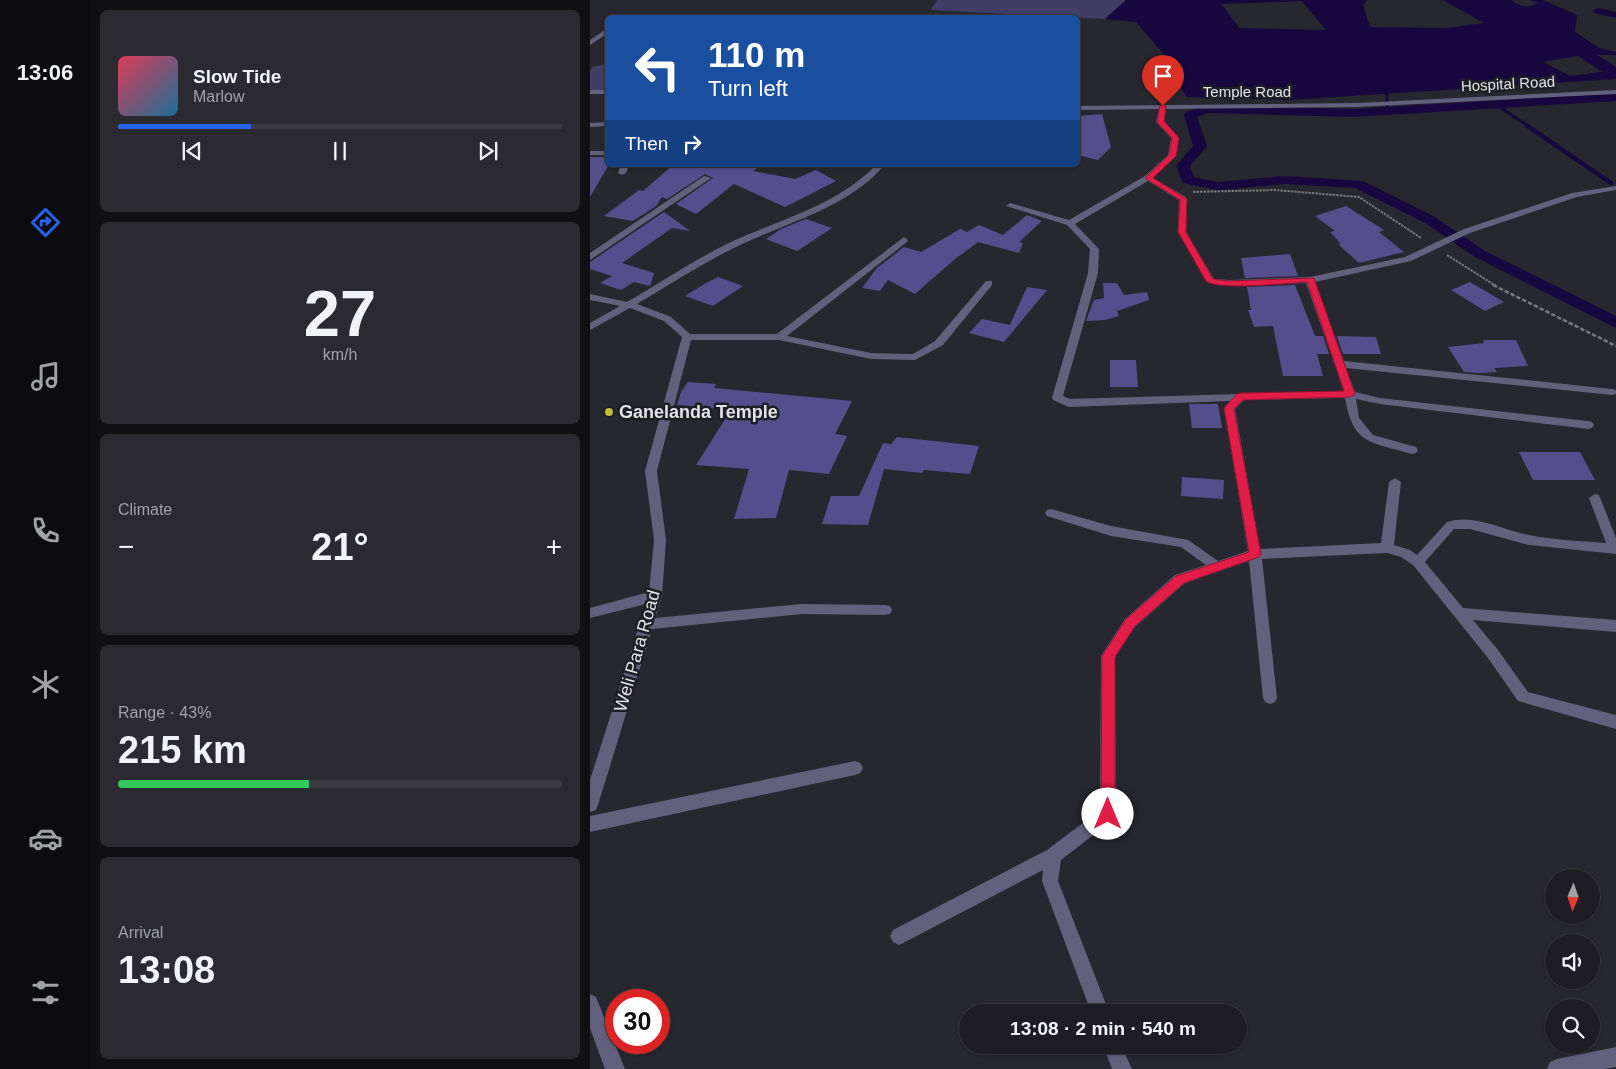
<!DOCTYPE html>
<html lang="en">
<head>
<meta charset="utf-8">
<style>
	body { margin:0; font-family:Helvetica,sans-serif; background:#2a2a30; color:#f1f3f6; height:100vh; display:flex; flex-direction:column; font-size:19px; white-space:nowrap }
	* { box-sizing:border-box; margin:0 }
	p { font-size:16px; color:#a0a2a6 }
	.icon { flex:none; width:28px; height:28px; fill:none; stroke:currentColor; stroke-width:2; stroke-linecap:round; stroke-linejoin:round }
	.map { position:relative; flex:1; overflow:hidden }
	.sheet { display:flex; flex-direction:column; gap:10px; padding:10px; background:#101013; width:500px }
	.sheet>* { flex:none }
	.guide { position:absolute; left:15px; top:15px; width:475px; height:152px; border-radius:8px; box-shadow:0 1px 4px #0004,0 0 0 1px #3b3b41; background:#1a4fa0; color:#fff; overflow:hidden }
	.needle { width:32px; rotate:182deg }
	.controls { position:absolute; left:955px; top:869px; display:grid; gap:10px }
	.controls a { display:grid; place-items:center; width:55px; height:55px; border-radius:50%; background:#1d1d23; box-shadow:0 1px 4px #0004,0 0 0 1px #3b3b41; font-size:25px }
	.speed { position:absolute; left:15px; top:989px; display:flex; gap:10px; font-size:25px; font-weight:700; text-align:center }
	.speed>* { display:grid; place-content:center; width:65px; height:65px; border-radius:50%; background:#1d1d23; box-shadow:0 1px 4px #0004,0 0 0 1px #3b3b41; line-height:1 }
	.speed .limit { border:8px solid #d22; background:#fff; color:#111 }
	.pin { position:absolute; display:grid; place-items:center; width:42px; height:42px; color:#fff; margin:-51px -21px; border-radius:50% 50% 50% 0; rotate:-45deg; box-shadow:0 0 5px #0007 }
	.pin .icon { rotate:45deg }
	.me { position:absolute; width:55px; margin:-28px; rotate:0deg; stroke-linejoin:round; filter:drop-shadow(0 0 4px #0008) }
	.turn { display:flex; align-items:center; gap:18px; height:105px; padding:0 20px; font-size:22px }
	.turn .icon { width:65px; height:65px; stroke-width:2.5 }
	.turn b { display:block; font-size:35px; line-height:42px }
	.then { display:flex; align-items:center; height:48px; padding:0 20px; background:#0003; gap:10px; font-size:19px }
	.big { font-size:38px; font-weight:600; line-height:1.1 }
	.sheet .card { flex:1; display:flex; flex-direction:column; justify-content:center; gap:8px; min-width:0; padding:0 18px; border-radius:8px; background:#2a2a30 }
	.sheet .dial { align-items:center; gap:0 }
	.dial b { font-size:65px; line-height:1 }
	.song { display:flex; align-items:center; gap:15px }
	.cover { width:60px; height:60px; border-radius:8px; background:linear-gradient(135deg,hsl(350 70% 55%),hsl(200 70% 35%)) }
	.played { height:5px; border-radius:2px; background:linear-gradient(90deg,#2563eb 30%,#3b3b41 30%) }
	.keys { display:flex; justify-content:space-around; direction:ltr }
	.heat { display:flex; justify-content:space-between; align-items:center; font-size:28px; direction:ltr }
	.charge { height:8px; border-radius:4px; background:linear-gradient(90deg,#34c759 43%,#3b3b41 0) }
	.trip { position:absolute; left:369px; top:1004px; width:288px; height:50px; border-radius:25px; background:#1d1d23; box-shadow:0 1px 4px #0004,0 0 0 1px #3b3b41; font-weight:600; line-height:50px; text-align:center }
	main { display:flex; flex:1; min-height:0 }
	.tabs { display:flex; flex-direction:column; width:90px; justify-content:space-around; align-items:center; background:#0c0c0e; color:#a0a2a6 }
	.tabs .icon { width:35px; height:35px }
	.tabs .current { color:#2563eb }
	.tabs b { font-size:22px; color:#f1f3f6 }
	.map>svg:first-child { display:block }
	.green { fill:#403d67 }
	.water { fill:#16073f; fill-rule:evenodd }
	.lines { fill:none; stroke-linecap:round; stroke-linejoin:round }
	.stream-far1 { stroke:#16073f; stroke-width:3 }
	.stream { stroke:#16073f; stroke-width:4.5 }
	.canal { fill:#16073f; fill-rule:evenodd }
	.building { fill:#544f8c }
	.path-far1 { stroke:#76767c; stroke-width:2; stroke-dasharray:2.5 1; stroke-linecap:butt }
	.path { stroke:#76767c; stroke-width:2.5; stroke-dasharray:4.5 2; stroke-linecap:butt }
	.minor { fill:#61617d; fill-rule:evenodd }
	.route { fill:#e11d48; stroke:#92132f }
	.poi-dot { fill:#c5bc3d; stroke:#1e1e25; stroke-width:2 }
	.labels { text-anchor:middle; stroke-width:5; stroke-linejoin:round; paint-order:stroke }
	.far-street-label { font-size:15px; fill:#e2e2e7; stroke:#1e1e25 }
	.poi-label { font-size:18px; font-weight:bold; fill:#e2e2e7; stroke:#1e1e25; text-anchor:start }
	.street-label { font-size:18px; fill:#e2e2e7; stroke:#1e1e25 }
</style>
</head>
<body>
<main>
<nav class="tabs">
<b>13:06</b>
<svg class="icon current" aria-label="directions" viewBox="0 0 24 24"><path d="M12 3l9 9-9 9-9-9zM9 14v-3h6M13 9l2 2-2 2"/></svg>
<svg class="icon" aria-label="music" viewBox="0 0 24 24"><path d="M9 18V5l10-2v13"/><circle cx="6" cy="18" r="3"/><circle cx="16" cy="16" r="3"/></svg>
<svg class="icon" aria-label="phone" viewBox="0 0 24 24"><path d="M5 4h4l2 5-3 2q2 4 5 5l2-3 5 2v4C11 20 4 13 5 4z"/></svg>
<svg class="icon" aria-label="climate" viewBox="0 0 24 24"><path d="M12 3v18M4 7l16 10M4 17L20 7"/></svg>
<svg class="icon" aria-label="car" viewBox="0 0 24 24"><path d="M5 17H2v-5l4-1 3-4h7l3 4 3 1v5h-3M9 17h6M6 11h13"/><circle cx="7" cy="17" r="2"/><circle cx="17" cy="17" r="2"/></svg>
<svg class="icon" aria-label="filters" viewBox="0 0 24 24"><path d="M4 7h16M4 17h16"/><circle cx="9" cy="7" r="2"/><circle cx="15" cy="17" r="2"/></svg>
</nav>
<section class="sheet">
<div class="card">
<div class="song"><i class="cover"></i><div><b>Slow Tide</b><p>Marlow</p></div></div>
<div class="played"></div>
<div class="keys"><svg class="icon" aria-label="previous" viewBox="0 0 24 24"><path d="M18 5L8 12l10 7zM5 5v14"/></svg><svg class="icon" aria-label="pause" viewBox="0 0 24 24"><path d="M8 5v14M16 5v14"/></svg><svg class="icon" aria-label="next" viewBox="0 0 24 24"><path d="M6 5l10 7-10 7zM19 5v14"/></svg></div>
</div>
<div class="card dial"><b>27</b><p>km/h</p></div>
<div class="card"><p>Climate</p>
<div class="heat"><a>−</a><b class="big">21°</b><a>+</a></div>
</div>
<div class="card"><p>Range · 43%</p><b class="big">215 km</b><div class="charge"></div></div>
<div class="card"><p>Arrival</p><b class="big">13:08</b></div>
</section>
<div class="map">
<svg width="1026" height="1069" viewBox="0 0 1026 1069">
	<rect width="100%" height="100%" fill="#27272f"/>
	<path class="green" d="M347 0H536L515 19 341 10Z
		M17 64V92L0 94V70L3 67Z"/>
	<path class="water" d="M536 0H777L773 5 780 27 856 28 894 23 853 0H921C930 7 938 9 948 3L939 0H953L987 15 985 32 1009 48 1026 52V55H1007L1026 67V79L698 100 596 97 576 57 546 22 515 19ZM712 1 736 30 649 28 632 4ZM988 56 1012 72 980 76 953 62Z"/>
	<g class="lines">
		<path class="stream-far1" d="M794 88 797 95V110
			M905 104 938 126"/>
		<path class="stream" d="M936 125 1021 183"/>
		<path class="canal" d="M1008 8 1026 12V18L1004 13 1003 11Z
			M1026 93V101L763 117 618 113 607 117 617 146 600 166 604 177 627 182 695 176 773 181 845 217 895 251 1026 316V328L885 257 835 223 765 188 695 184 627 190 593 183 586 166 603 146 594 115 596 112 617 105 763 109Z"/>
	</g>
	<path class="building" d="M512 114 521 147 508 160 488 155V137L491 134 488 116Z
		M0 157H18V166L0 197Z
		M83 165H172L163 171 205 179 226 170 246 181 195 207 144 184 106 214 86 204 123 178 115 174 77 199 72 197 66 206 43 221 14 216 49 190 53 191Z
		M756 206 794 230 789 232 814 252 769 263 748 244H751L740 232 745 231 725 216Z
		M74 212 100 231 82 228 32 263 64 273 60 286 44 282 31 290 10 283 22 276 0 269V262Z
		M437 215 452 221 429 242 433 243 429 253 388 242 365 259 325 294 298 280 290 291 272 288 287 268 314 247 331 252 370 229 377 232 389 225 413 235Z
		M216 219 242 228 207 251 176 239 191 229Z
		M700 254 708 276 655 278 651 258Z
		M128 277 153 286 123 306 95 296 116 283Z
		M880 282 914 302 895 311 861 290Z
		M513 283H527L534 295 557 292 559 300 527 311 529 316 515 320 496 321 504 300 514 298Z
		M705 285 725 336H733L739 354H727L733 376H693L683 326 664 327 658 310H661L657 287Z
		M437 287 457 290 414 342 379 333 392 319 420 325Z
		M747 336 786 337 791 354H753Z
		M893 340H926L938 366 904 368 907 372 890 373 874 372 858 347 894 343Z
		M520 360H546L548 387H520Z
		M98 382 126 384 124 388 262 401 245 434 257 436 239 474 199 470 186 518 144 519 159 469 106 465 141 410 87 405 91 392Z
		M599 404H628L632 428H602Z
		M307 437 389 446 380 474 334 470 332 473 294 469 278 525 232 524 241 496H269L293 443 301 444Z
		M929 452H990L1005 480H943Z
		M592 477 634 480 633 499 591 496Z"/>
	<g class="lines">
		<path class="path-far1" d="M603 192 685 190 769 197 831 238
			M857 255 906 286"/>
		<path class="path" d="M903 285 1026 346"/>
		<path class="minor" d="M18 28V33L0 45V40Z
			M0 90H18V94H0Z
			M1026 90V94L767 107 576 109 574 122 589 138 586 156 563 178 596 197V232L624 279 639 280 720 277 815 257 874 229 982 193 1026 186V190L987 197 880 233 821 261 725 282 754 361 1022 389 1026 390V394L1022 395 756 368 765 392 790 398 998 421 1002 422 1004 425 1002 428 998 429 790 404 766 399 769 418 783 435 826 447 828 450 826 453 822 454C781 442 763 445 755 398L654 400 645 409 670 549 791 543 799 482 805 478 811 482 804 545 820 550 827 555 857 522C884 513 912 530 939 535 964 540 990 541 1016 543L999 498 1005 494 1009 495 1026 538V554L939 545 880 529H864L835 562 873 608 1026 620V632L883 620 908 650 938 692 1026 715V729L928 701 898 658 823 565 811 557 797 553 672 559 687 698 685 702 680 704 675 702 673 698 659 561 595 583 545 627 525 657 526 814 524 819 471 860 468 881 519 1012H501L452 881 453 870 315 942 309 945 303 942 300 936 303 930 457 850 510 810 511 656 535 619 585 575 616 565 591 547 521 536 457 516 455 513 457 510 461 509 521 526 598 540 628 561 658 551 634 408 640 401 479 407 463 400 462 398 498 273 500 249 477 225 416 206 420 203 479 220 555 176 578 155 581 138 566 122 569 109 488 110V106L767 103ZM558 181 589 200 588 232 618 283 639 286 716 283 754 391 480 399 473 396 508 273 509 249 485 224Z
			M18 122V126L0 127V123Z
			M0 151H18V155H0Z
			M31 165H39L36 173 32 175 28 173Z
			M286 165H294C261 207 192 224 146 247 111 264 79 285 47 304L81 317 100 334H187L314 237 318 240 317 242 197 336 281 353 323 354 345 341 396 281H402V285L353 345 325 360 281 359 189 340H101L67 471 76 540 72 596 65 618 212 604 295 605 300 606 302 610 300 614 295 615 212 614 62 629 8 805 6 810 0 812V780L56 604 0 618V608L59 592 64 540 55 471 92 337 74 321 40 308 0 330V323L30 306 0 300V294L37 302C71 282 104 260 139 243 188 220 248 205 286 165Z
			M114 176 121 178 0 260V253Z
			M265 761 270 763 273 768 270 773 265 775 0 832V816Z
			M0 994 6 997 35 1069H15L0 1028Z
			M513 1045H531L542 1069H522Z
			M1026 1047V1067L1014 1069H957L960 1062 967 1059Z"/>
	</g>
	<path class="route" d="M570 105 576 106 574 121 589 138 586 156 563 178 597 199 596 232 623 279 638 281 724 278 765 394 760 397 653 400 644 409 671 554 669 557 594 583 545 626 525 657V814L523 819 518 821 513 819 511 814 512 656 514 653 536 619 586 576 659 552 634 408 647 394 651 393 754 391 717 282C698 283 629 291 616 281L588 232 590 200 555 178 579 155 582 138 567 122Z"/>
	<circle class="poi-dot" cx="19" cy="412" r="5"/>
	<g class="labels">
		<g class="far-street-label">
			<text transform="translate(918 84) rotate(-3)" y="5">Hospital Road</text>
			<text x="657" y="97">Temple Road</text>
		</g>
		<g class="poi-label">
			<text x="29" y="418">Ganelanda Temple</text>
		</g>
		<g class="street-label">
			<text transform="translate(47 651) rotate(-74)" y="6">Weli Para Road</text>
		</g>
	</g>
</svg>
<div class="controls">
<a><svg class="needle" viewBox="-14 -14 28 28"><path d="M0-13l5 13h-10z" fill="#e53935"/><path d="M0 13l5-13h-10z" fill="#a0a2a6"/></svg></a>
<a><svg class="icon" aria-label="sound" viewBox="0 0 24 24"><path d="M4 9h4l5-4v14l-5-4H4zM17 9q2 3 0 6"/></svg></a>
<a><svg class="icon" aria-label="search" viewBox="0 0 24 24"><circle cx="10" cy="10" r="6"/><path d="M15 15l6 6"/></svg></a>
</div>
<div class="speed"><div class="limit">30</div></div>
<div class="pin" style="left:573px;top:106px;background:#d93025"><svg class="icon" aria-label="arrive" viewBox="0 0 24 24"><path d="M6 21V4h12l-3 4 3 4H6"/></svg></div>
<svg class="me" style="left:518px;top:814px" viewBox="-20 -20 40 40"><circle r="19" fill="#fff"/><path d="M0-13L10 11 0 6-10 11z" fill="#e11d48"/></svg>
<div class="trip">13:08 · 2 min · 540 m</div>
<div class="guide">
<div class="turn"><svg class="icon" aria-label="left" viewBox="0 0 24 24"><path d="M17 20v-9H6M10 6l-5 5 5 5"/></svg><div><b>110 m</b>Turn left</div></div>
<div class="then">Then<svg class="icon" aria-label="right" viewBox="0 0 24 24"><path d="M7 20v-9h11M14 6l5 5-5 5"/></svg></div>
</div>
</div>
</main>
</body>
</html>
